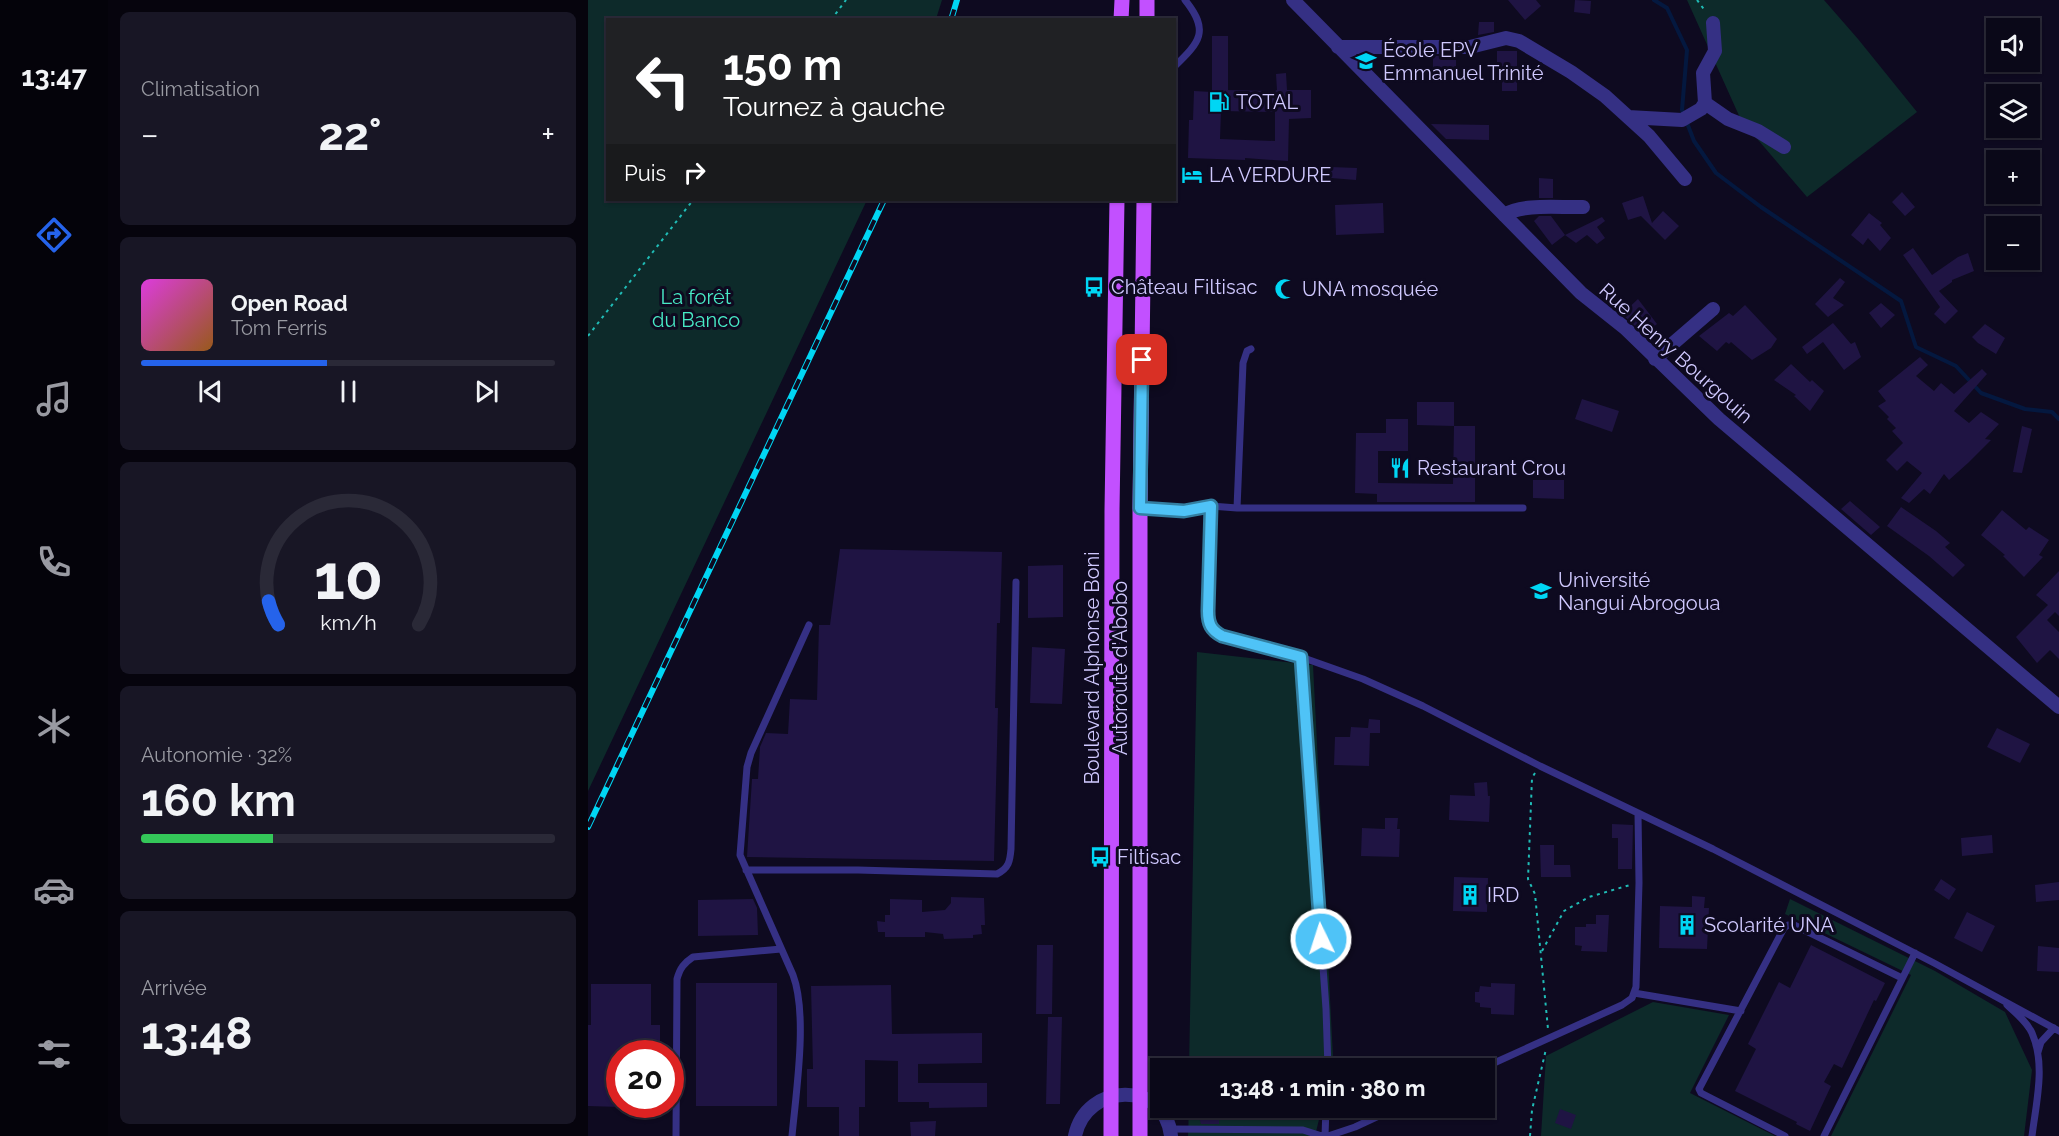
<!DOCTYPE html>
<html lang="fr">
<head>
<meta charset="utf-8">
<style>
	body { margin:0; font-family:Raleway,sans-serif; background:#181625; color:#f1f3f6; height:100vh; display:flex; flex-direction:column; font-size:22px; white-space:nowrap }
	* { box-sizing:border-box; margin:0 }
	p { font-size:20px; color:#999aa2 }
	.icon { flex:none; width:33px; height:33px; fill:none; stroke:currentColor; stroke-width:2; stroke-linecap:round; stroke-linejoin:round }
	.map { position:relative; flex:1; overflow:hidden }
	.details { display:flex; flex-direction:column; gap:12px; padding:12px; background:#06040d; width:480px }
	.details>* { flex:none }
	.top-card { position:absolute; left:18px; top:18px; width:570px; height:183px; border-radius:0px; box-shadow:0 2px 4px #0004,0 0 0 2px #2a2937; background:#202124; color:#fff; overflow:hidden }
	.controls { position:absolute; left:1398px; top:18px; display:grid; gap:12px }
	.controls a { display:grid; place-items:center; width:54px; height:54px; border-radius:0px; background:#0a0818; box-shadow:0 2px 4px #0004,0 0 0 2px #2a2937; font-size:30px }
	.speed { position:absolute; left:18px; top:1040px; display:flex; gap:12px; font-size:30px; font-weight:700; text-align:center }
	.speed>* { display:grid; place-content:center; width:78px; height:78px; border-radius:50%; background:#0a0818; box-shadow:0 2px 4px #0004,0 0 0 2px #2a2937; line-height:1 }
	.speed .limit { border:9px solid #d22; background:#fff; color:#111 }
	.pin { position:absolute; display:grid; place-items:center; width:51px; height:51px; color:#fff; margin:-26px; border-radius:12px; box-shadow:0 3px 9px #0006 }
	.me { position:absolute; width:66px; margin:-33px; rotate:356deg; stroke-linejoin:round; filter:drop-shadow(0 0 4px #0008) }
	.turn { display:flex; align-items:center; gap:21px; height:126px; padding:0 18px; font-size:27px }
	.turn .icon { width:78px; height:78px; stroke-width:2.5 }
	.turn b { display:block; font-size:42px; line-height:51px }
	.then { display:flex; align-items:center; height:57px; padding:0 18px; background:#0003; gap:12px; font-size:22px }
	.big { font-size:45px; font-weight:700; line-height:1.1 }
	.details .tile { flex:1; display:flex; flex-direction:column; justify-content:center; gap:9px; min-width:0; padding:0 21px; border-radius:9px; background:#181625 }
	.details .dial { align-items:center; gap:0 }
	.dial svg { height:156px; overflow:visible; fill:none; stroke:#2a2937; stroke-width:7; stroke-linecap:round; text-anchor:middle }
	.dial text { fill:#f1f3f6; stroke:none }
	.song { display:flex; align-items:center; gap:18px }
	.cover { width:72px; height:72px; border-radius:9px; background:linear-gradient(135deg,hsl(300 70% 55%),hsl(30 70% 35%)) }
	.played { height:6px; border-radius:3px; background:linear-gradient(90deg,#2563eb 45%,#2a2937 45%) }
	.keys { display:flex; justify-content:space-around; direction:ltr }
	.heat { display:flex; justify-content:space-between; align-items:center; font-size:33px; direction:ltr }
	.charge { height:9px; border-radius:4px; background:linear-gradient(90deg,#34c759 32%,#2a2937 0) }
	.trip { position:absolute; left:562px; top:1058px; width:345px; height:60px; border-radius:0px; background:#0a0818; box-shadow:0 2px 4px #0004,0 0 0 2px #2a2937; font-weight:700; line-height:60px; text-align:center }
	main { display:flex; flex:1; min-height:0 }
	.menu { display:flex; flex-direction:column; width:108px; justify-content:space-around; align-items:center; background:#04030a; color:#999aa2 }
	.menu .icon { width:42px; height:42px }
	.menu .active { color:#2563eb }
	.menu b { font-size:27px; color:#f1f3f6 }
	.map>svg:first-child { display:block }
	.green { fill:#0d2a2a }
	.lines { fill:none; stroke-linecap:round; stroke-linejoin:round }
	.stream { stroke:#04183f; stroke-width:4 }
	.building { fill:#1f1443; fill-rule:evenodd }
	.path { stroke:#20bcb6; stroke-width:2; stroke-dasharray:3 4.5; stroke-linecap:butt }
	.service { stroke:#353084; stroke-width:7 }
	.minor { stroke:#353084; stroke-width:14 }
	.primary { stroke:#c250ff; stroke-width:15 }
	.rail-casing { stroke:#00d6f4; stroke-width:6 }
	.rail { stroke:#0e0a20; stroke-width:4; stroke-dasharray:11; stroke-linecap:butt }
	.route-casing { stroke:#337fa1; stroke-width:15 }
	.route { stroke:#4fc3f7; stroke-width:10 }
	.labels { text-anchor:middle; stroke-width:6; stroke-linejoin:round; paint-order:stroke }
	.poi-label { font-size:20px; fill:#d0c9ff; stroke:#0e0a20; text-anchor:start }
	.park-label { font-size:20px; fill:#48ebc6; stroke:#0e0a20 }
	.street-label { font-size:20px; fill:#d0c9ff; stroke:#0e0a20 }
</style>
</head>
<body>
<main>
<nav class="menu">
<b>13:47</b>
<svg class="icon active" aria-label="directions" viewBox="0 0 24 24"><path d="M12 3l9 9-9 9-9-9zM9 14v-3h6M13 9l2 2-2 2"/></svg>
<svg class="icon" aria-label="music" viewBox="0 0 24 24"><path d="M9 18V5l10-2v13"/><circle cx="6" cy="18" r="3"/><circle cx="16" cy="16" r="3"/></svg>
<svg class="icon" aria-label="phone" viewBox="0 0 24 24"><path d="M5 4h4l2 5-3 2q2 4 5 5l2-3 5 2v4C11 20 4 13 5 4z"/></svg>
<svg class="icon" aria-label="climate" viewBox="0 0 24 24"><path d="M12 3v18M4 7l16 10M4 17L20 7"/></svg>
<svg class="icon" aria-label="car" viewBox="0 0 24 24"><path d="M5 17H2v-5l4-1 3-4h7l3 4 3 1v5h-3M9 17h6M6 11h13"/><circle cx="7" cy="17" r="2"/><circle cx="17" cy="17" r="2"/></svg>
<svg class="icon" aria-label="filters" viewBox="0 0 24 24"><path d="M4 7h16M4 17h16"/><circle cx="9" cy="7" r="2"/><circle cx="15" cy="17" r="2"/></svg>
</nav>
<section class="details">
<div class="tile"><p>Climatisation</p>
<div class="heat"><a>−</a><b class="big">22°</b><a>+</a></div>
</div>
<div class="tile">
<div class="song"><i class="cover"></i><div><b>Open Road</b><p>Tom Ferris</p></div></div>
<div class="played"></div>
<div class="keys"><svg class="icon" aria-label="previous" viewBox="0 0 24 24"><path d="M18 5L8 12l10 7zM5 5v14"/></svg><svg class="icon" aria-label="pause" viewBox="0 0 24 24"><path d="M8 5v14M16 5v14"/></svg><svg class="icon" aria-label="next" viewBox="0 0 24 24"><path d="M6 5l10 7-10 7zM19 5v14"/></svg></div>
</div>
<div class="tile dial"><svg viewBox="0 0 100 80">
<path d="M14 69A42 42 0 1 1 86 69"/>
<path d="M14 69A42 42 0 0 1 9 57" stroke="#2563eb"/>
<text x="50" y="56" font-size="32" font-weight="700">10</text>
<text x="50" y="72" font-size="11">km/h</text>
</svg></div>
<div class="tile"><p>Autonomie · 32%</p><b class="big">160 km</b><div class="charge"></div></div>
<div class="tile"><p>Arrivée</p><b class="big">13:48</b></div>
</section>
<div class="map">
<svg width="1471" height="1136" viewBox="0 0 1471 1136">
	<rect width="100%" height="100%" fill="#0e0a20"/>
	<path class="green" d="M0 0H354L348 19 20 20V200H279L0 791Z
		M1099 0H1236L1270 39 1329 112 1219 197 1153 120Z
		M609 652 725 665 745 1057 743 1068H601Z
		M1202 899 1347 971 1417 1012 1444 1070 1436 1136H1243L1323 975 1197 914Z
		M1065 1002 1141 1015 1102 1093 1187 1136H953L958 1056Z
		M601 1107H734L727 1136H600Z"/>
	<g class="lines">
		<path class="stream" d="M1066 0 1079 8 1099 50 1094 110 1106 141 1128 173 1173 207 1313 301 1328 347 1368 366 1393 393 1437 409 1464 412 1471 419"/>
	</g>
	<path class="building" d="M920 0H948L953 6 937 20Z
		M987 0 1003 1 1002 14 986 12Z
		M891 22H906V32L890 35Z
		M624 36H640V90L687 91 689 90 688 74 698 73 699 90H723V118L701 119 700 161 657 158V160L600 158 601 120H605L606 91 624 92ZM633 111 687 112V141L632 139Z
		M909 51H929V91H914V79H909Z
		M845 56H868V71L845 70Z
		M843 124 901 125V140L858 139Z
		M743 167 769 168 768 180 743 178Z
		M951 178 965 179V198H951Z
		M1314 192 1327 207 1317 216 1304 202Z
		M1055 196 1064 223 1075 211 1091 226 1077 240 1053 216 1040 220 1034 203Z
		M795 203 796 233 748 235 747 205Z
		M1281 213 1294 223 1292 225 1303 238 1292 251 1280 238 1275 245 1263 235Z
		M951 216H963L977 235 964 245 946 221Z
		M1014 217 1017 221 1009 227 1017 238 1009 244 999 235 988 243 977 235Z
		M1325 248 1344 275 1370 257 1380 253 1386 271 1364 280V282L1351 291 1370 311 1357 324 1346 314 1352 307 1315 255Z
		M1252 278 1257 282 1245 298 1256 305 1240 317 1227 304Z
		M1050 299 1069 324 1056 334 1034 314Z
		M1293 303 1307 315 1293 328 1281 313Z
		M1157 305 1189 339 1183 348 1164 360 1143 342 1141 344 1138 342 1129 351 1111 336 1141 313 1145 316Z
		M1245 323 1263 344 1267 342 1273 357 1256 370 1235 342 1219 354 1214 347Z
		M1397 324 1417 338 1408 354 1390 343 1384 337Z
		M1332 357 1340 365 1328 376 1346 391 1353 383 1366 394 1394 369 1399 374 1366 411 1381 423 1393 412 1411 424 1397 439 1403 440 1380 463 1361 480 1356 474 1342 494 1336 489 1321 503 1313 498 1334 473 1319 461 1309 471 1298 460 1315 443 1304 431 1308 428 1299 419 1301 417 1290 406 1298 401 1290 391Z
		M1203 364 1222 382 1224 380 1236 391 1222 411 1206 396 1208 395 1186 380Z
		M994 399 1031 411 1024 432 987 419Z
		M829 402H866V426L829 425Z
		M798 419H820V451H790V483L865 484 866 426H887V502H789V494L767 493 768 433H798Z
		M1434 426 1444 429 1434 473 1425 472Z
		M945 480H976V499L945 498Z
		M1262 501 1292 527 1283 535 1253 509Z
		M1313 507 1348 531 1362 543 1357 547 1377 565 1365 577 1341 556 1299 526Z
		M1414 510 1438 530 1441 527 1461 540 1451 555 1455 557 1436 577 1415 556 1417 555 1393 535Z
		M252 549 414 552 412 623H409L407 708H410L406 861 159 857 164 779H170L172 747 178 733 200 734 202 699 229 700 231 625H242Z
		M475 565V617L440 618V566Z
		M1471 571V616L1467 612 1459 620 1471 632V659L1462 650 1449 663 1428 637 1460 605 1448 595Z
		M444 647 477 649 474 704 442 703Z
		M781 719 792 720V733H782L781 766 746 765 747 737H762L763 727 780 728Z
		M1409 728 1442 744 1432 763 1399 747Z
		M899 782 900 796H902L901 822 861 820 862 795 887 796 886 783Z
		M797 818H810L809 829H812L811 857 773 856 774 828 797 829Z
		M1024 824 1045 825 1044 869H1030V838H1024Z
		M1404 835 1405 853 1374 856 1373 838Z
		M952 845H966V865H982L983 877H953Z
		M866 877 900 878 899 912 865 911Z
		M1353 879 1368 889 1361 900 1346 890Z
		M1471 882V900L1448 902 1447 885Z
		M1104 896 1117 897 1116 908H1121L1119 949 1071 948 1072 906 1104 907Z
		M363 897 396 898 397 925H393L394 934 385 935V938L356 939 355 934 337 932V937H297V932H290L289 921 297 922V915H302V899L334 900V912L357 910 363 903Z
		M165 899 169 908 170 935 110 936V900Z
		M1379 912 1407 926 1394 952 1366 938Z
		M1008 915H1021L1019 952 993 951 994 946 987 945V927H998V924H1008Z
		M449 945H465L464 1014H448Z
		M1223 945 1297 983 1288 1001 1286 1000 1254 1068 1246 1064 1236 1082 1243 1086 1222 1131 1208 1124 1209 1122 1147 1091 1168 1049 1160 1044 1191 982 1202 988Z
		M1450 946 1471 948V972L1449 971Z
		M108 983H189V1106H108Z
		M903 983 927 984 926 1015 903 1014V1008L892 1007V1003L887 1002V992H891L892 986 903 987Z
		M3 984H63V1025H72V1053H32V1107L0 1106V1025H3Z
		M303 985 304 1034 394 1033V1063L330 1064V1083H399V1107L341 1108V1102H310V1061L277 1060V1107H271V1136H251V1107H219V1069H225L223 986Z
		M460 1017H474L472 1104H458Z
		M608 1107H631V1124H613Z
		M972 1109 988 1115 983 1129 967 1123Z
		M348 1121 347 1136H323L322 1122Z"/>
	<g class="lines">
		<path class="path" d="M1109 0 1118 12
			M243 20 258 0
			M0 336 105 200
			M947 773 944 778 940 879 947 894 960 1029
			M954 951 976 911 1001 897 1042 885
			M942 1136 944 1110 958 1049"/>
		<path class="service" d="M586 67C612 42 622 31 597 0
			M623 506 620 611C620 624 623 630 634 636L713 657 775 679 835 706 952 766 1125 849 1346 963 1471 1031
			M552 508 596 511 623 506 649 508H935
			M649 508 655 363 659 351 663 349
			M713 657 738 1009 740 1068
			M158 870H270L409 874C421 868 422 861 423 849L428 582
			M1046 993 1153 1011
			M1419 1005C1428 1013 1439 1022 1444 1033 1458 1065 1448 1103 1444 1136
			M1450 1052 1453 1042 1466 1028
			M895 1068 1034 1005 1044 998 1048 987 1051 883 1050 813
			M582 1129 715 1130 734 1136
			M88 1136 89 979C92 968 96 963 105 957L193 949
			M204 1136C208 1092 220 1015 205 975L152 855 159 767 163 753 221 625
			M737 1136 738 1107
			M740 1136 767 1127 810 1107
			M1197 1136 1113 1093 1111 1089 1196 928 1200 925H1206L1314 978
			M1236 1136 1327 953"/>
		<path class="minor" d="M705 0 993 293 1037 328 1131 419 1471 707
			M750 47H882L918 38 931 41 983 72 1017 96 1061 136 1097 179
			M1117 103 1140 119 1170 131 1196 147
			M1040 117 1094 120 1113 109 1117 103 1115 73 1127 51 1125 23
			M916 215C936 203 972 208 995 207
			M1067 359 1125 309
			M487 1136C498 1082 577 1080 583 1136"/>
		<path class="primary" d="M533 20 534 0
			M559 20V0
			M523 1136 524 511 529 200
			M552 1136V508L556 200"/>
		<g class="rail-casing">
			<path id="rail" d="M363 20 369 0
				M0 827 296 200"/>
		</g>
		<use href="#rail" class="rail"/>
	</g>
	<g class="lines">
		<g class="route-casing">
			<path id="route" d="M554 360 552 508 596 511 623 506 620 611C620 624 623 630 634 636L713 657 733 939"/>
		</g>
		<use href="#route" class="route"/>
	</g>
	<defs>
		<g id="school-bare" transform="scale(1.62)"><path d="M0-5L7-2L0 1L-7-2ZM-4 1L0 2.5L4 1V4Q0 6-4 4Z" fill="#00d6f4" stroke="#0e0a20" stroke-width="2.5" paint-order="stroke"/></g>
		<g id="fuel-bare" transform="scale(1.62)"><path d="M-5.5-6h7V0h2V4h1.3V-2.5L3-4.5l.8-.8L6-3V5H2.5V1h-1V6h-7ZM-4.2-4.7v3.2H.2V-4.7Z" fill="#00d6f4" stroke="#0e0a20" stroke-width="2.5" paint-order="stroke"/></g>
		<g id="hotel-bare" transform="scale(1.62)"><path d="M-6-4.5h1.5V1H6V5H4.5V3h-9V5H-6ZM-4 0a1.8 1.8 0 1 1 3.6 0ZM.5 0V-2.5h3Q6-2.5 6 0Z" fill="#00d6f4" stroke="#0e0a20" stroke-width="2.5" paint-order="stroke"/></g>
		<g id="bus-bare" transform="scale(1.62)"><path d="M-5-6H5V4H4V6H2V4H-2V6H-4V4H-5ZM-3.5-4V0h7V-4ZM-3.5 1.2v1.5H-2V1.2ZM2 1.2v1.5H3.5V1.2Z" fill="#00d6f4" stroke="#0e0a20" stroke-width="2.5" paint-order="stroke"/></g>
		<g id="mosque-bare" transform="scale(1.62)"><path d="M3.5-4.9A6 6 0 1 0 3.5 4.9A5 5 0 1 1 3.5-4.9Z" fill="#00d6f4" stroke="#0e0a20" stroke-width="2.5" paint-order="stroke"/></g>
		<g id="restaurant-bare" transform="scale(1.62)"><path d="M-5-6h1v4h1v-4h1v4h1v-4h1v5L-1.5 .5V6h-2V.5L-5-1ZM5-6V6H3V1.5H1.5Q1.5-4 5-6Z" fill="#00d6f4" stroke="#0e0a20" stroke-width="2.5" paint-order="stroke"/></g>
		<g id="university-bare" transform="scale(1.62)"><path d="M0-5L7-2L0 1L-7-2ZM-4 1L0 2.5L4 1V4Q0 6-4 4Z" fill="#00d6f4" stroke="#0e0a20" stroke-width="2.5" paint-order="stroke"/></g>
		<g id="building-bare" transform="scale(1.62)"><path d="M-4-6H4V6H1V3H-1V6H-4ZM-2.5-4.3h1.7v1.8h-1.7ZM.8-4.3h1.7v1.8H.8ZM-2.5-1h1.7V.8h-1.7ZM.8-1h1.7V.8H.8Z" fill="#00d6f4" stroke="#0e0a20" stroke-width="2.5" paint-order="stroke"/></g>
	</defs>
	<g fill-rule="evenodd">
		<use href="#school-bare" x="778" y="61"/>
		<use href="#fuel-bare" x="631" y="102"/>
		<use href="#hotel-bare" x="604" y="175"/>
		<use href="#bus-bare" x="506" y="287"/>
		<use href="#mosque-bare" x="697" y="289"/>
		<use href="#restaurant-bare" x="812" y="468"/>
		<use href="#university-bare" x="953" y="591"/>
		<use href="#bus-bare" x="512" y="857"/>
		<use href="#building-bare" x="882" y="895"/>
		<use href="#building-bare" x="1099" y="925"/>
	</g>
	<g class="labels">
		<g class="poi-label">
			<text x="795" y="57">École EPV<tspan x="795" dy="23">Emmanuel Trinité</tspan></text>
			<text x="648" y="109">TOTAL</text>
			<text x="621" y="182">LA VERDURE</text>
			<text x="523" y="294">Château Filtisac</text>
			<text x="714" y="296">UNA mosquée</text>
			<text x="829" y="475">Restaurant Crou</text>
			<text x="970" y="587">Université<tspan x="970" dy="23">Nangui Abrogoua</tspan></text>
			<text x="529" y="864">Filtisac</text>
			<text x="899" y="902">IRD</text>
			<text x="1116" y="932">Scolarité UNA</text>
		</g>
		<g class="park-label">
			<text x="108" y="304">La forêt<tspan x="108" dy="23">du Banco</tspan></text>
		</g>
		<g class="street-label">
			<text transform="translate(1088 353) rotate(42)" y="7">Rue Henry Bourgouin</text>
			<text transform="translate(504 668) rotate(-90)" y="7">Boulevard Alphonse Boni</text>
			<text transform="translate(532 668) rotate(-90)" y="7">Autoroute d'Abobo</text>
		</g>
	</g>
</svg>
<div class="controls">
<a><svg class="icon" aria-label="sound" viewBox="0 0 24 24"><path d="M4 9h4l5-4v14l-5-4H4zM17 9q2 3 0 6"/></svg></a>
<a><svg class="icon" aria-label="layers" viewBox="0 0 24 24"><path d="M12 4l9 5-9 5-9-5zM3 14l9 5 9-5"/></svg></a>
<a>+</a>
<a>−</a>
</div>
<div class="speed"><div class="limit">20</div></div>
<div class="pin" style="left:554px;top:360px;background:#d93025"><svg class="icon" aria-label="arrive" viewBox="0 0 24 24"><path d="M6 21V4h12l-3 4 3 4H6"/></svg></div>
<svg class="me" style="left:733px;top:939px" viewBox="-20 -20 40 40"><circle r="17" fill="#4fc3f7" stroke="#fff" stroke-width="3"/><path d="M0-11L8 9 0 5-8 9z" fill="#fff"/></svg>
<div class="trip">13:48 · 1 min · 380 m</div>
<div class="top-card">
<div class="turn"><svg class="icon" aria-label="left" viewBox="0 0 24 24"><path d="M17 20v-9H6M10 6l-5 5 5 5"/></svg><div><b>150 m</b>Tournez à gauche</div></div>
<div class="then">Puis<svg class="icon" aria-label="right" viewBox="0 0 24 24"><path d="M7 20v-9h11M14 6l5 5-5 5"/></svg></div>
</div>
</div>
</main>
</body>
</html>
